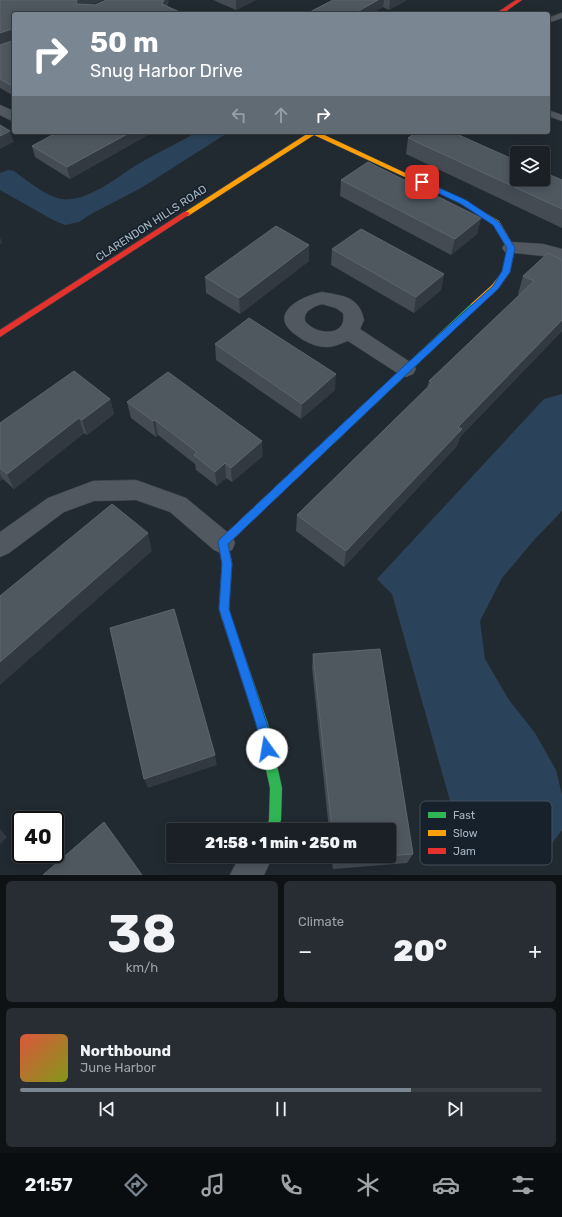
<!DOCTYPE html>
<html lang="en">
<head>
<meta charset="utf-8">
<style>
	body { margin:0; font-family:Rubik,sans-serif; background:#272d32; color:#f1f3f6; height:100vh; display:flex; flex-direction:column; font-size:15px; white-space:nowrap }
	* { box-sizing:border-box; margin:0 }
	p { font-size:13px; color:#9fa3a7 }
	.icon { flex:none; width:22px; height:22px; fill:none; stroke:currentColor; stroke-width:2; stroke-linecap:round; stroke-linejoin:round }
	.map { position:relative; height:875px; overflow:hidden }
	.sheet { display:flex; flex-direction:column; gap:6px; padding:6px; background:#0e1214; flex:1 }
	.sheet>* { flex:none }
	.hud { position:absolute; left:12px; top:12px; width:538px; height:122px; border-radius:4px; box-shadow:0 2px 10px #0003,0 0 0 1px #383e42; background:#7a8691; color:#fff; overflow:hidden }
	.fabs { position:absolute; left:510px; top:146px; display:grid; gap:8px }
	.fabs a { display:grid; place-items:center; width:40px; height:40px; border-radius:4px; background:#1a2025; box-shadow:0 2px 10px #0003,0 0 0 1px #383e42; font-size:20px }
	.speed { position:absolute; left:12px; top:811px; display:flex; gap:8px; font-size:20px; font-weight:700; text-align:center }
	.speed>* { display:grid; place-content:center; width:52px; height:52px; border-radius:50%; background:#1a2025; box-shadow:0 2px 10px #0003,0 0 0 1px #383e42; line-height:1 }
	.speed .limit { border:2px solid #111; border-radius:6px; background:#fff; color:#111 }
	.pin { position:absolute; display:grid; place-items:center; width:34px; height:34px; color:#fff; margin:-17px; border-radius:8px; box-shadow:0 2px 6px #0006 }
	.me { position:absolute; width:44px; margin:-22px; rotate:347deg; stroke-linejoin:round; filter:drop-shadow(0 0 3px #0008) }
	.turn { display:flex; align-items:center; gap:14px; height:84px; padding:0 12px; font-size:18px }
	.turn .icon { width:52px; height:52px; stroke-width:2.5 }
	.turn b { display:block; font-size:28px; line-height:34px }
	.lanes { display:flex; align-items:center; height:38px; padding:0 12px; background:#0003; justify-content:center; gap:20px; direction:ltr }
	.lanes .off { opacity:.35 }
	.big { font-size:30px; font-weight:800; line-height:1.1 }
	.sheet .tile { flex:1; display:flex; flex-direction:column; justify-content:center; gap:6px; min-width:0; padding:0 14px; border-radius:6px; background:#272d32 }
	.sheet .dial { align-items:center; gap:0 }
	.dial b { font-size:52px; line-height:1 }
	.song { display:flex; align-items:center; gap:12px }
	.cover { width:48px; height:48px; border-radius:6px; background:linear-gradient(135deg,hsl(10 70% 55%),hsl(70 70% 35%)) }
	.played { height:4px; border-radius:2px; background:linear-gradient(90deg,#7a8691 75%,#383e42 75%) }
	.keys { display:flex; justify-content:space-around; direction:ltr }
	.heat { display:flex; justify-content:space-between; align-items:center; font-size:22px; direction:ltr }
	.sheet .tiles { flex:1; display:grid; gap:6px; grid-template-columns:1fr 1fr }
	.tile:last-child { grid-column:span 2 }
	.trip { position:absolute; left:166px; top:823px; width:230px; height:40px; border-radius:4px; background:#1a2025; box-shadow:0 2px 10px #0003,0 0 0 1px #383e42; font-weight:800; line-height:40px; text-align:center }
	.dock { display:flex; height:64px; justify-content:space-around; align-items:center; background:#0a0d0f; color:#9fa3a7 }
	.dock .icon { width:28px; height:28px }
	.dock .on { color:#7a8691 }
	.dock b { font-size:18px; color:#f1f3f6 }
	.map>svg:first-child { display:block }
	.water { fill:#2b435a }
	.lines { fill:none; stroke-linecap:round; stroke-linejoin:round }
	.lane-casing { stroke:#3f454a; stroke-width:1 }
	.street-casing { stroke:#3f454a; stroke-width:1 }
	.fast-casing { stroke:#3f454a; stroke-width:1 }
	.slow-casing { stroke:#3f454a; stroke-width:1 }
	.jam-casing { stroke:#3f454a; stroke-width:1 }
	.lane { fill:#515860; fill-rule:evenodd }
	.street { fill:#515860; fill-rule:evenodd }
	.fast { fill:#30b455; fill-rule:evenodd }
	.slow { fill:#ff9f0a; fill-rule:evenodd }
	.jam { fill:#e5322d; fill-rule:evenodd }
	.wall { fill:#444b53 }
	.shaded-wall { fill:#323940 }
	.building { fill:#4f575f; stroke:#5d666f }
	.route { fill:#1a73e8; stroke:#114b97 }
	.labels { text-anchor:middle; stroke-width:3.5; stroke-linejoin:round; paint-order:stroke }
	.street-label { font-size:11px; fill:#a9b7c5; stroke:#16212b }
	.key { fill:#16212b; stroke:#424e59; stroke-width:1 }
	.key-label { font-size:11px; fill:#a9b7c5 }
</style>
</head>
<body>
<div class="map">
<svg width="562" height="875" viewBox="0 0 562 875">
	<rect width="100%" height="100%" fill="#222a31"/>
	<path class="water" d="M197 132H229L141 188 91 214 79 222 65 225 53 220 0 190V173L8 170 14 171C26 180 46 196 61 199 88 203 119 175 140 163 159 152 178 143 197 132Z
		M562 394V511L534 540 502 578 480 621 485 659 509 700 535 733 556 770 562 795V830L548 849 508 855 474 848 452 808 392 594 377 579 544 399Z"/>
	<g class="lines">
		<g class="lane-casing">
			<path id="lane" d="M562 13V18L548 23V18Z
				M548 110 562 115V121L548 116Z"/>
		</g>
		<g class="street-casing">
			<path id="street" d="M0 105 14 111V122L0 115Z
				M511 242 543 244 562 249V261L543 256 505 252 502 248 505 244Z
				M322 292C343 296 359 296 364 320L360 329 413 364 416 369 413 374 406 377 399 374 348 341C342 343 334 347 327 347 317 347 307 343 299 337 265 316 298 297 322 292ZM322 304 336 308 343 313C348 337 316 336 305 321 303 311 313 307 322 304Z
				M136 480 186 498 232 536 235 543 232 550 223 554 214 550 170 512 136 500 94 501 64 512 9 553 0 557V532L48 498 93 481Z
				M240 856H273L264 875H230Z"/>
		</g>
		<g class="fast-casing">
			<path id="fast" d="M475 302 479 305 478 307 313 463H307L305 460 307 457 472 303Z
				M226 611 230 613 231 616 268 724 282 788 281 820 277 830H265L269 820 270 788 256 724 221 616 222 613Z"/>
		</g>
		<g class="slow-casing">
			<path id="slow" d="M310 132H318L465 201 499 221 515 248 510 272 498 289 478 307H472L471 305 472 303 492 285 502 272 507 248 493 224 461 203 314 135 188 216H184L182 214Z
				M310 456 313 457 315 460 313 463 228 544 232 563 229 609 231 616 230 619 226 621 222 619 219 609 222 563 218 543 219 540 307 457Z"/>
		</g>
		<g class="jam-casing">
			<path id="jam" d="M516 0H522L502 14H495Z
				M184 212H188L190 214 0 337V330Z"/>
		</g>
		<use href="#lane" class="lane"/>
		<use href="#street" class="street"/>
		<use href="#fast" class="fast"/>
		<use href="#slow" class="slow"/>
		<use href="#jam" class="jam"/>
	</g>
	<path class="wall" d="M0 0H102L91 5H95L106 0H169L167 6 14 14V96L0 88Z
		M213 0H256L236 10Z
		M333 0H407L389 10 383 7 371 14H306Z
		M58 132H153L70 179 35 157 32 146Z
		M408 138 562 180V228L406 154Z
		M341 180 481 218 477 234 451 255 340 196Z
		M309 245V261L240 314 206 293 205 277Z
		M332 249 444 274 441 290 414 313 331 265Z
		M562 260V331L460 437 457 446 344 567 296 531 297 515 427 388 429 381 520 295 518 294 523 276Z
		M215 344 335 390 301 419 216 360Z
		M110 399 114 414 87 435 84 433 14 489 3 479 0 481V423Z
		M127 402 263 456 232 482 226 478 217 486 196 470 195 464 158 435 156 437 131 418Z
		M313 654 413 854 407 863 333 869 331 856H389V830H329L312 668Z"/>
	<path class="shaded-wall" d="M77 0H102L79 10 76 4Z
		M164 0H169L163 14 162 4Z
		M236 0H256L236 10Z
		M378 0H384L383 7 371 14H353Z
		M390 0H407L389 10Z
		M12 29 14 40 0 45V33Z
		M10 131 14 142 0 149V136Z
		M131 132H153L70 179 67 167Z
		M481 218 477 234 451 255 455 239Z
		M0 237 2 243 0 244Z
		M309 245V261L240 314 239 298Z
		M444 274 441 290 414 313 416 297Z
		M562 320V331L460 437 457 446 344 567 346 551 458 427Z
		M336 374 335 390 301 419 302 404Z
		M110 399 114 414 87 435 82 420Z
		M79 418 84 433 14 489 7 474Z
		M155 420 158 435 156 437 153 421Z
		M262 441 263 456 232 482 231 468Z
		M225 463 226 478 217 486 215 472Z
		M0 474 3 479 0 481Z
		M148 533 152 551 0 685V662Z
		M215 755 217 765 148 788 144 779Z
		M0 829 7 837 0 844Z"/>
	<path class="building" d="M0 0H77L76 4 95 5 106 0H164L162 4 184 14H14V87L0 79V45L12 41V29L0 33Z
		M333 0H378L353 14H306Z
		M0 125 10 131 0 136Z
		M58 132H131L67 167 32 146Z
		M417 132H452L517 161V179H543V172L562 180V209L408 138Z
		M368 162 481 218 455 239 341 180Z
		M276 226 309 245 239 298 205 277Z
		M361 229 444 274 416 297 332 249Z
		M548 253 562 260V320L458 427 462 429 346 551 297 515 432 383 429 381 534 281 523 276Z
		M249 318 336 374 302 404 215 344Z
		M74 371 110 399 82 420 79 418 7 474 0 468V423Z
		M168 372 262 441 231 468 225 463 215 472 194 455 197 452 155 420 153 421 127 402Z
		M112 504 148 533 0 662V596Z
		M174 609 215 755 144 779 110 628Z
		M380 649 413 854 335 860V856H389V830H332L313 654Z
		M104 822 142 875H43Z"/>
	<path class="route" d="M422 180 466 200 499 222 515 248 510 272 498 289 409 372 228 544 232 564 229 609 267 724 273 749 272 754 267 755 263 754 256 724 219 609 222 564 218 542 220 539 403 367 493 286 502 271 507 248 493 225 461 204 419 184V181Z"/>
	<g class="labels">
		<g class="street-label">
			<text transform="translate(151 223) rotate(-33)" y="4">CLARENDON HILLS ROAD</text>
		</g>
	</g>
	<rect x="420" y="801" width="132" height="64" rx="6" class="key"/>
	<rect x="428" y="812" width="18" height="6" fill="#30b455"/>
	<rect x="428" y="830" width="18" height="6" fill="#ff9f0a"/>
	<rect x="428" y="848" width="18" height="6" fill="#e5322d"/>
	<g class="key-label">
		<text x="453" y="819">Fast</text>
		<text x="453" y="837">Slow</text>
		<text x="453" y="855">Jam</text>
	</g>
</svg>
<div class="fabs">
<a><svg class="icon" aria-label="layers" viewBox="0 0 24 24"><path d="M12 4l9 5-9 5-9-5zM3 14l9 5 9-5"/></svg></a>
</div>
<div class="speed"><div class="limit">40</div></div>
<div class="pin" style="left:422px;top:182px;background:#d93025"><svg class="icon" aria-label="arrive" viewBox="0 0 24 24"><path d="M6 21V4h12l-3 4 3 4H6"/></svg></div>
<svg class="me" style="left:267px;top:749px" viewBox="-20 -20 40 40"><circle r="19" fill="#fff"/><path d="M0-13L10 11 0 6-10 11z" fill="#1a73e8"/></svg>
<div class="trip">21:58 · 1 min · 250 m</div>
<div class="hud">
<div class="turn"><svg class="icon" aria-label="right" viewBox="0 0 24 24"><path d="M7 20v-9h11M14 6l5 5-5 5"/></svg><div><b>50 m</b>Snug Harbor Drive</div></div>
<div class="lanes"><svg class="icon off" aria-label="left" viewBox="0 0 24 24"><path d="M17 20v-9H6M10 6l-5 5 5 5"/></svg><svg class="icon off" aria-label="ahead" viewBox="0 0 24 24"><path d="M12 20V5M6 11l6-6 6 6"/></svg><svg class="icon" aria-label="right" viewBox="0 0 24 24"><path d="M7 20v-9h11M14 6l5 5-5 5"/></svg></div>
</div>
</div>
<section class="sheet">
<div class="tiles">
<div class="tile dial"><b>38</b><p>km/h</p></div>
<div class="tile"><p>Climate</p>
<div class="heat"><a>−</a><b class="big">20°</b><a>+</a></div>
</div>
<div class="tile">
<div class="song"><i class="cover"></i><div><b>Northbound</b><p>June Harbor</p></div></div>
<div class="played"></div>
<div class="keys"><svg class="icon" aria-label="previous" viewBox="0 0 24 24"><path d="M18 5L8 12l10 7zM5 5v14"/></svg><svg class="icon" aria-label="pause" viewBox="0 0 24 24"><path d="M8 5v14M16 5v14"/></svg><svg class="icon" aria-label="next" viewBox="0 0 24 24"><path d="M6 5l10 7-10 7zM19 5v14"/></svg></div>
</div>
</div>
</section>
<nav class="dock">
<b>21:57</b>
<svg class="icon on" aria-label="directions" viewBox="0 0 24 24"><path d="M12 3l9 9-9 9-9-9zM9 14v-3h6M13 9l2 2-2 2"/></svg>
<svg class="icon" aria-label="music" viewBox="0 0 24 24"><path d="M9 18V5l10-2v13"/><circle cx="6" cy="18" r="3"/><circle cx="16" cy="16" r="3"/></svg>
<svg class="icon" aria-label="phone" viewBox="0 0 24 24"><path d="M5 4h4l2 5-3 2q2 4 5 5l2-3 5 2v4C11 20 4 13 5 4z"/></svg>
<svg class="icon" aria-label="climate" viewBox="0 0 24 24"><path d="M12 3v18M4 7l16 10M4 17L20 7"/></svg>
<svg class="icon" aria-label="car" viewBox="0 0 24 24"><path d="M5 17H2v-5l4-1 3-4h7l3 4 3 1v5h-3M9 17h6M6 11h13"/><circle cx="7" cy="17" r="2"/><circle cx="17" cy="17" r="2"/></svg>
<svg class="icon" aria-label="filters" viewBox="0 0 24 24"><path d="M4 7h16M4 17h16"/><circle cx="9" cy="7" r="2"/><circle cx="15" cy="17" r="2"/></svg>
</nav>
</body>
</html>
